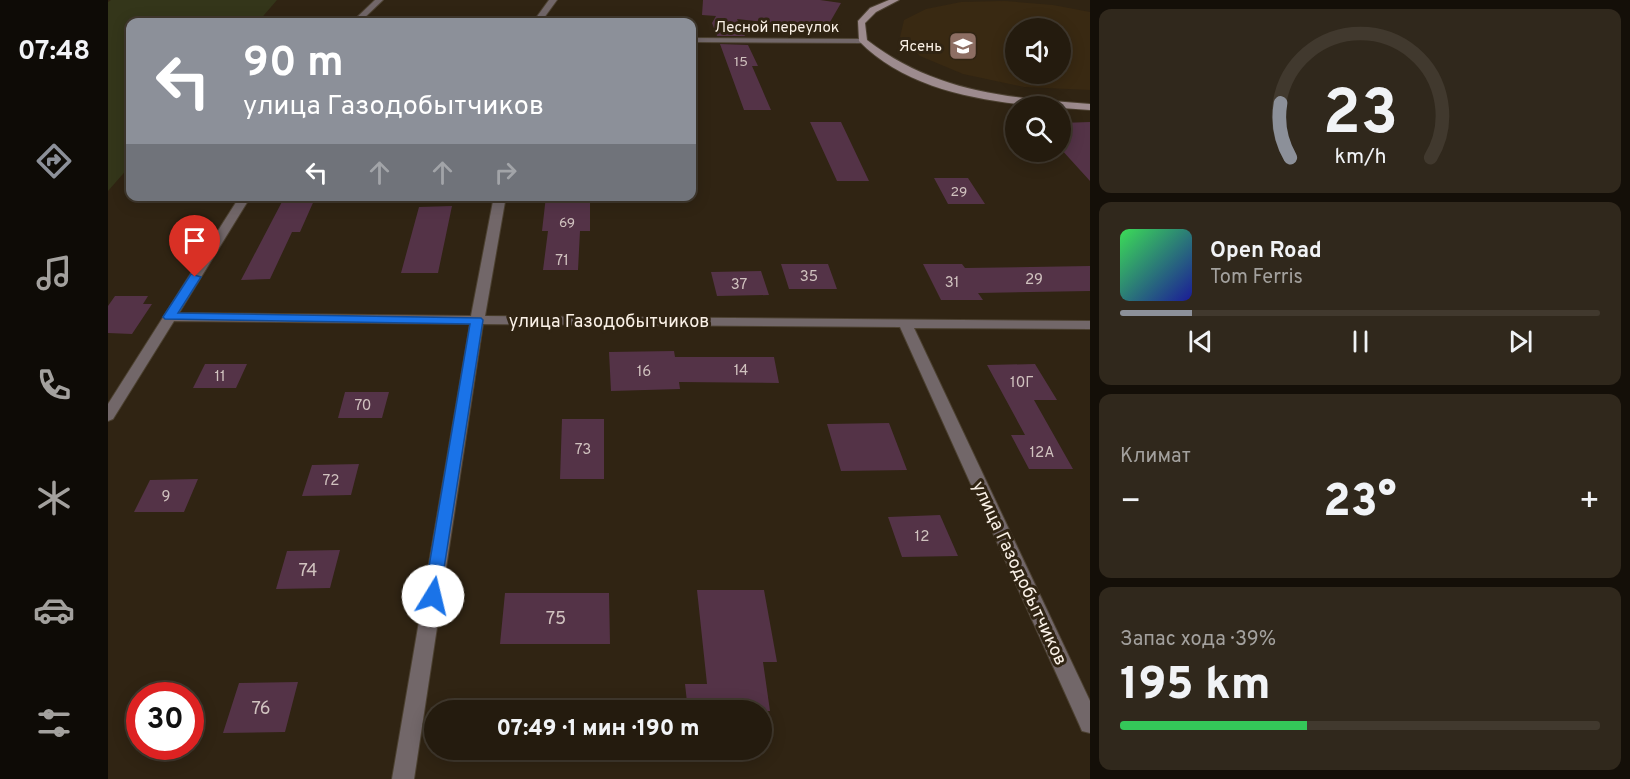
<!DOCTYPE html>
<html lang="ru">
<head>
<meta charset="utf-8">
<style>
	body { margin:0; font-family:Overpass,sans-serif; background:#30281c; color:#f1f3f6; height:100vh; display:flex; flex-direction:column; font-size:22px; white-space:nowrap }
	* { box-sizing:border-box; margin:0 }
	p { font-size:20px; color:#a3a19e }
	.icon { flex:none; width:33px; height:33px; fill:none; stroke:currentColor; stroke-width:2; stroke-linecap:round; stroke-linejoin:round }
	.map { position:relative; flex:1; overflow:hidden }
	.details { display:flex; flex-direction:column; gap:9px; padding:9px; background:#140f08; width:540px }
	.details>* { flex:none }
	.banner { position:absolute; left:18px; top:18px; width:570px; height:183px; border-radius:12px; box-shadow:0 3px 15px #0003,0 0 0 2px #41392e; background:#8c9099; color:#fff; overflow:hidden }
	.buttons { position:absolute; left:897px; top:18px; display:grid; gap:12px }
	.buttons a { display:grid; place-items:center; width:66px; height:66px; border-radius:50%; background:#241b0e; box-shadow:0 3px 15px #0003,0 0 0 2px #41392e; font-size:30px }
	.speed { position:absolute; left:18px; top:682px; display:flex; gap:12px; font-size:30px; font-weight:700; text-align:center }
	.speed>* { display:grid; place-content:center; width:78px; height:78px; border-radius:50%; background:#241b0e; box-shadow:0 3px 15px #0003,0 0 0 2px #41392e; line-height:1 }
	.speed .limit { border:9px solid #d22; background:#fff; color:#111 }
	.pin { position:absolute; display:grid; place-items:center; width:51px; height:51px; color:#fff; margin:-62px -26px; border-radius:50% 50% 50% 0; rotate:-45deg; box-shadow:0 0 6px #0007 }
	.pin .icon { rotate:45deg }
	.me { position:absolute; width:66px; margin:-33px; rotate:9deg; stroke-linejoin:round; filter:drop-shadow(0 0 4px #0008) }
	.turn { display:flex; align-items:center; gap:21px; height:126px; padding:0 18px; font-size:27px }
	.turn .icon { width:78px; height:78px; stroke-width:2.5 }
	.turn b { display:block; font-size:42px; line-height:51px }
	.lanes { display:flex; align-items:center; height:57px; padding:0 18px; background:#0003; justify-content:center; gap:30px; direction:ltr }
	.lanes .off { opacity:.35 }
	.big { font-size:45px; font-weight:800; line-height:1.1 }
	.details .tile { flex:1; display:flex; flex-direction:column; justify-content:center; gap:9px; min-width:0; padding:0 21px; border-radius:12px; background:#30281c }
	.details .dial { align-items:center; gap:0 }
	.dial svg { height:156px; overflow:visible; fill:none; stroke:#41392e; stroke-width:7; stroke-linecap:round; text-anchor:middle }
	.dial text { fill:#f1f3f6; stroke:none }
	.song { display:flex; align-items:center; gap:18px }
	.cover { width:72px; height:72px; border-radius:9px; background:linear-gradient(135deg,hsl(130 70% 55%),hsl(240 70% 35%)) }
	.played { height:6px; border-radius:3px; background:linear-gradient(90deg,#8c9099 15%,#41392e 15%) }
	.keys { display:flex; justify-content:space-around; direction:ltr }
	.heat { display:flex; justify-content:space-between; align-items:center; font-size:33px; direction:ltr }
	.charge { height:9px; border-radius:4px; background:linear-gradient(90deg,#34c759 39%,#41392e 0) }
	.trip { position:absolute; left:316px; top:700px; width:348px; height:60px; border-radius:30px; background:#241b0e; box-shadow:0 3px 15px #0003,0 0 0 2px #41392e; font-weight:800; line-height:60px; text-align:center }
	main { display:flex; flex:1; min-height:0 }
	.tabs { display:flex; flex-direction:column; width:108px; justify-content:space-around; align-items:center; background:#0e0b06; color:#a3a19e }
	.tabs .icon { width:42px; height:42px }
	.tabs .selected { color:#8c9099 }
	.tabs b { font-size:27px; color:#f1f3f6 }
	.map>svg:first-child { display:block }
	.built { fill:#392912; fill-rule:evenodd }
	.green { fill:#34361a }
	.building { fill:#543347 }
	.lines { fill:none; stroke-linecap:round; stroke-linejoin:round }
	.street-casing { stroke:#4c4131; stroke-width:2 }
	.secondary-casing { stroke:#4c4131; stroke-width:2 }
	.street { fill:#726769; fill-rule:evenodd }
	.secondary { fill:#9d8b8e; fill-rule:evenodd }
	.route { fill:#1a73e8; stroke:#114b97; stroke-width:1.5 }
	.labels { text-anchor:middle; stroke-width:6; stroke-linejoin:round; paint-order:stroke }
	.far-number-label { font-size:14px; fill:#d0c2bf }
	.far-street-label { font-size:15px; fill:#faf1e7; stroke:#302413 }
	.far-poi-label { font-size:15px; fill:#faf1e7; stroke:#302413; text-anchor:end }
	.number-label { font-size:15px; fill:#d0c2bf }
	.street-label { font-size:18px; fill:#faf1e7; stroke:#302413 }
	.near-number-label { font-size:18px; fill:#d0c2bf }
</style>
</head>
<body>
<main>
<nav class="tabs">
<b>07:48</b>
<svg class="icon selected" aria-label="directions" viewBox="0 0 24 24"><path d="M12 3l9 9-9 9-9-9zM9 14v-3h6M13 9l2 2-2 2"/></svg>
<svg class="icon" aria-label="music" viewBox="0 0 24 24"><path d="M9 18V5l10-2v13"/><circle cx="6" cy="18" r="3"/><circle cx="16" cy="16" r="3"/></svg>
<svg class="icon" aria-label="phone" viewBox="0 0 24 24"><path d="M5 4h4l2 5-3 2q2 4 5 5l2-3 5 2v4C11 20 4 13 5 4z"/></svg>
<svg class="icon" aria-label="climate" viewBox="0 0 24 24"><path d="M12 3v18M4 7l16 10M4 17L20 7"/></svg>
<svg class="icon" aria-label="car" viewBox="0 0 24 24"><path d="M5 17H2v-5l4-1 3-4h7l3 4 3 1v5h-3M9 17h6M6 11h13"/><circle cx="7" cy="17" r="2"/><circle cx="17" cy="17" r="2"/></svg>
<svg class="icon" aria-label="filters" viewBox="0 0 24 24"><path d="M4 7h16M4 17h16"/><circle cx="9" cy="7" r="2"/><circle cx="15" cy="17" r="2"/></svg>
</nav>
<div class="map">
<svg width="982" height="779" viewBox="0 0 982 779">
	<rect width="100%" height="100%" fill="#302413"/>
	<path class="built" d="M897 1 945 5 982 12V90L916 87 855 74 812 56 792 37 796 20 818 9 853 2ZM908 28H952V74H908Z"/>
	<path class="green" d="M3 0H169L150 22H22V166L0 191V2Z"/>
	<path class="building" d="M595 0H712L733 3 718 29 629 19 637 36H609L604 23 608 16 594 15Z
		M612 44 640 45 650 66H644L663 110H636Z
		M702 122H733L761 181H729Z
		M982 122V181L952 148V123Z
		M826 178H860L877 204H840Z
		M177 196H208L192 232H184L162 279 133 280Z
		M438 196H482V231H472L470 270H435L440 231H434Z
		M344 206 330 273H293L311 207Z
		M673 264H720L729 289H681Z
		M815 264H854L857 268 982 266V291L870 293 875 300H833Z
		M653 271 661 295 609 296 603 272Z
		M7 296H40L35 304H44L24 334 0 333V306Z
		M566 351 567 357H666L671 383 571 382 572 389 503 391 501 352Z
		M97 364H139L128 388H85Z
		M927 364 949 400H926L965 469H921L903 435H917L879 365Z
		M237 392H281L274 418H230Z
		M454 419H496V479H452Z
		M781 423 799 470 733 471 719 424Z
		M251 464 243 495 194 496 204 465Z
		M90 479 76 512H26L42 480Z
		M832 515 850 556 794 557 780 517Z
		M232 550 222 588 168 589 179 551Z
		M589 590H656L669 662H655L662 711H580L577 684H599Z
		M397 593H501L502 644H392Z
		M190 682 177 732 115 733 131 683Z"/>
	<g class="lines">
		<g class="street-casing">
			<path id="street" d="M267 0H275L252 22H244Z
				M441 0H449L433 22H425Z
				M584 38 755 39 759 41 755 43 584 42Z
				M132 196H143L71 313 363 316 386 196H398L377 316 982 321V329L806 328 982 701V733L974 731 971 724 792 327 375 324 306 779H284L362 324 66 321 5 419 0 421V404Z"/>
		</g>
		<g class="secondary-casing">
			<path id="secondary" d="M781 0H791L768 12 757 23 759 40C826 92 900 98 982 104V110C907 105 808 100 751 41L750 21 762 8Z"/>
		</g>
		<use href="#street" class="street"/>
		<use href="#secondary" class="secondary"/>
	</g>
	<path class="route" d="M83 274 93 277 70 313 373 318 375 320 331 600H319L316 596 362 324 57 319 55 317Z"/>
	<defs>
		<g id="school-square" transform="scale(1.5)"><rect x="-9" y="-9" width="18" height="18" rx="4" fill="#8d6e63" stroke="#302413"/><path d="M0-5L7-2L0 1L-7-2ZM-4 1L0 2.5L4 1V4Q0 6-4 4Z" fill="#fff"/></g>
	</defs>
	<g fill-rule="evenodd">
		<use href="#school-square" x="855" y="46"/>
	</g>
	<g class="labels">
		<g class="far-number-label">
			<text x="633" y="66">15</text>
			<text x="851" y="196">29</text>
			<text x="459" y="227">69</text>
		</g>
		<g class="far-street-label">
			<text x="669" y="32">Лесной переулок</text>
		</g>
		<g class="far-poi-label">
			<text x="834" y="51">Ясень</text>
		</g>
		<g class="number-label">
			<text x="454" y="265">71</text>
			<text x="701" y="281">35</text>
			<text x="926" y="284">29</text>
			<text x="844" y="287">31</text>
			<text x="631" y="289">37</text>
			<text x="633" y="375">14</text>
			<text x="536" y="376">16</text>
			<text x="112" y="381">11</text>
			<text x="914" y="387">10Г</text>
			<text x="255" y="410">70</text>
			<text x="475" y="454">73</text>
			<text x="934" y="457">12А</text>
			<text x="223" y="485">72</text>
			<text x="58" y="501">9</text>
			<text x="814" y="541">12</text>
		</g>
		<g class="street-label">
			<text x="501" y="327">улица Газодобытчиков</text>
			<text transform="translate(912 573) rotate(65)" y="6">улица Газодобытчиков</text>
		</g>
		<g class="near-number-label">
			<text x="200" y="576">74</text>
			<text x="448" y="624">75</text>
			<text x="153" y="714">76</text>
		</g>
	</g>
</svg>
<div class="buttons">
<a><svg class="icon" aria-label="sound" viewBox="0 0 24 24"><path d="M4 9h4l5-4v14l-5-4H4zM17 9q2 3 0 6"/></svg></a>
<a><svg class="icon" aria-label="search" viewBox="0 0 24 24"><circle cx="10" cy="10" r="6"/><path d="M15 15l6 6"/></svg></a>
</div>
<div class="speed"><div class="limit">30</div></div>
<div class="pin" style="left:87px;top:277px;background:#d93025"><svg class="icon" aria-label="arrive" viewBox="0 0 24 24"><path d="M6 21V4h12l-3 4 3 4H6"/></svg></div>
<svg class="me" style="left:325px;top:596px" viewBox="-20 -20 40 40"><circle r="19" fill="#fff"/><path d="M0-13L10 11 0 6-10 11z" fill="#1a73e8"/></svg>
<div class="trip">07:49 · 1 мин · 190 m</div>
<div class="banner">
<div class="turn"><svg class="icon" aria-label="left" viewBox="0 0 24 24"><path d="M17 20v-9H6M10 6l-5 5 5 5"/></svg><div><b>90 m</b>улица Газодобытчиков</div></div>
<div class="lanes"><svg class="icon" aria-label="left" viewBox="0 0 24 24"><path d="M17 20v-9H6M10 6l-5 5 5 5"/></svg><svg class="icon off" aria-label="ahead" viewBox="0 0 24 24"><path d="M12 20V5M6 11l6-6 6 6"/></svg><svg class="icon off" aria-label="ahead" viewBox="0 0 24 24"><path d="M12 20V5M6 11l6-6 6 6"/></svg><svg class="icon off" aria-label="right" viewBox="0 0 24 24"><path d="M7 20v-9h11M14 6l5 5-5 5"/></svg></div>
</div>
</div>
<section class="details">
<div class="tile dial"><svg viewBox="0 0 100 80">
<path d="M14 69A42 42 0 1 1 86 69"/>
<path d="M14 69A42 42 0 0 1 9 41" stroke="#8c9099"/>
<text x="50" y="56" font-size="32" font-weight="700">23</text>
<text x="50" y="72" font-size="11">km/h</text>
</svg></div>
<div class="tile">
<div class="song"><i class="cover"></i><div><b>Open Road</b><p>Tom Ferris</p></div></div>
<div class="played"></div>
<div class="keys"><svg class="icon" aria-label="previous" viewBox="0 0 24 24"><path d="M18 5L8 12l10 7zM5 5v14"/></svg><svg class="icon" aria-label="pause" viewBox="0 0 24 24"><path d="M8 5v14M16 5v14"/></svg><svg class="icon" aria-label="next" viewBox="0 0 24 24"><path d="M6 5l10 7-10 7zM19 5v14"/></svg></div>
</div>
<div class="tile"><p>Климат</p>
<div class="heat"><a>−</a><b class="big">23°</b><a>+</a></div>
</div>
<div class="tile"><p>Запас хода · 39%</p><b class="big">195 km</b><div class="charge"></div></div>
</section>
</main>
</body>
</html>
